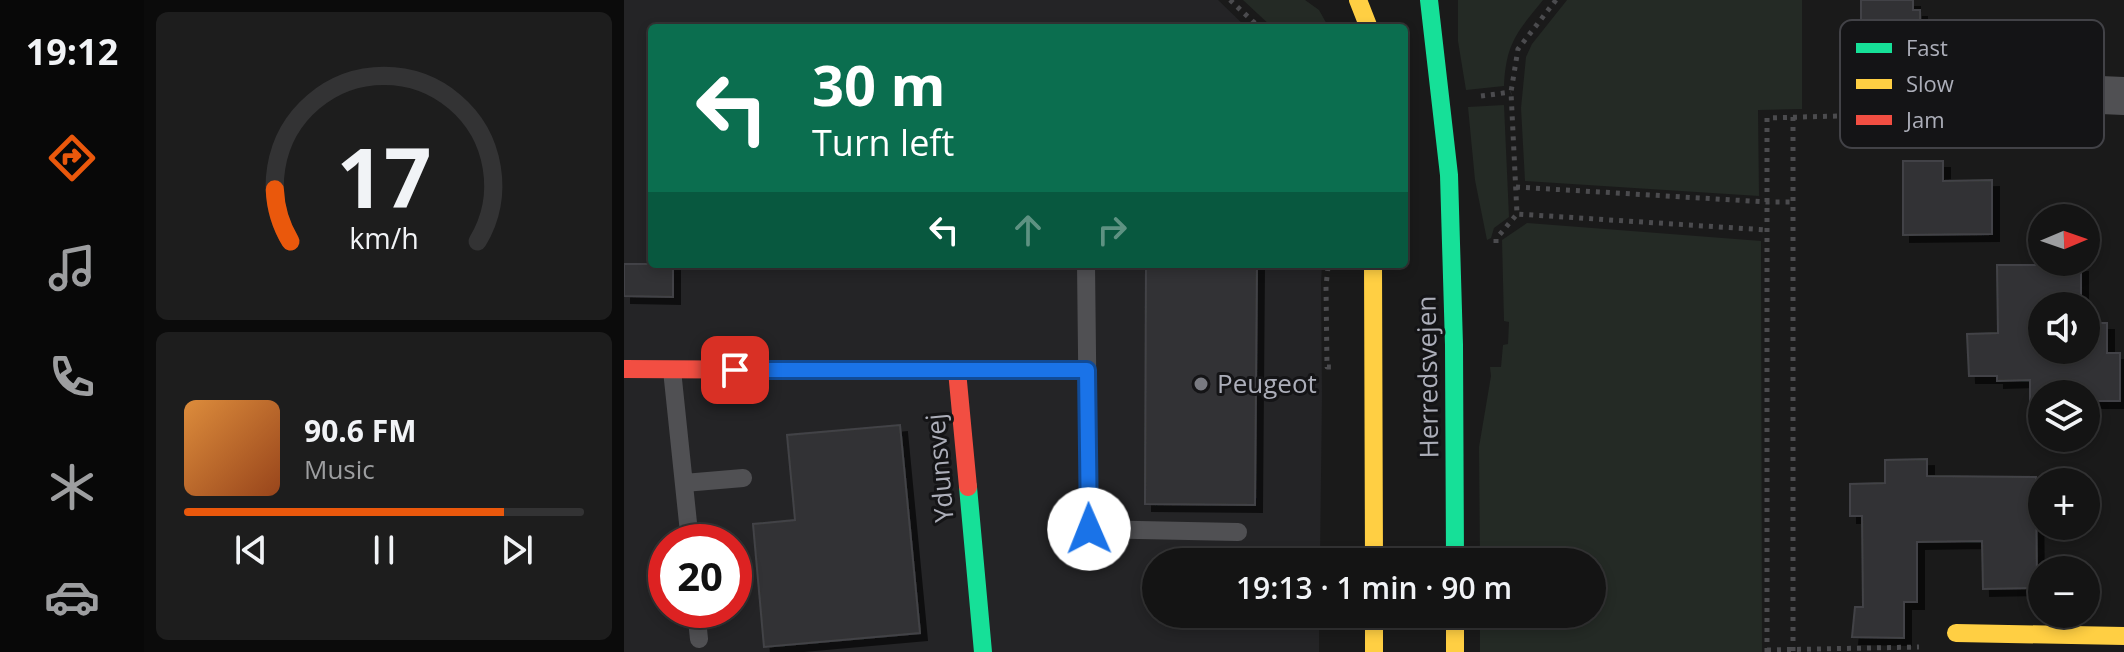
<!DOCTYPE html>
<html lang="en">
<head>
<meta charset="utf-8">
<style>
	body { margin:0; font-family:"Open Sans",sans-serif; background:#1d1d1d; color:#f1f3f6; height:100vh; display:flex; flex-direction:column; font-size:30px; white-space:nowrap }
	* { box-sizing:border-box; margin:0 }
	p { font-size:26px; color:#9d9ea0 }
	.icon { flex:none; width:44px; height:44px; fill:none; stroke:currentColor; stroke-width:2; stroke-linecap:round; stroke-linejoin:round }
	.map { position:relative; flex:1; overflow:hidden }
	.side { display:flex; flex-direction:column; gap:12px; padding:12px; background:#0b0b0b; width:480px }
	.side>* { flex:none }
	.guide { position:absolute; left:24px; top:24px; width:760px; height:244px; border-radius:8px; box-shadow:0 4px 12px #0003,0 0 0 2px #333334; background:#0b6e4f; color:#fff; overflow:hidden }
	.needle { width:52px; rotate:88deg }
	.controls { position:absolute; left:1404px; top:204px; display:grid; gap:16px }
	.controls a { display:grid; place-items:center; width:72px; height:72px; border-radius:50%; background:#141414; box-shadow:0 4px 12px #0003,0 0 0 2px #333334; font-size:40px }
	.speed { position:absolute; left:24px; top:524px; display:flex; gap:16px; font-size:40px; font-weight:700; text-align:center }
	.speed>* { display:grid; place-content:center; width:104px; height:104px; border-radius:50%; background:#141414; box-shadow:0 4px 12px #0003,0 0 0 2px #333334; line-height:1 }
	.speed .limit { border:12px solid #d22; background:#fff; color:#111 }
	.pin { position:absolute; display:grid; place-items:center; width:68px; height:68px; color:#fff; margin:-34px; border-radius:16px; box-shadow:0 4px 12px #0006 }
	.me { position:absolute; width:88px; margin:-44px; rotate:359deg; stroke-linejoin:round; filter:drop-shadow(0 0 6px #0008) }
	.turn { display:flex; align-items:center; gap:28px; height:168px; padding:0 32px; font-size:36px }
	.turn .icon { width:104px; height:104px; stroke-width:2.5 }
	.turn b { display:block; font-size:56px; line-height:68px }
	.lanes { display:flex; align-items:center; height:76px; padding:0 32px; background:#0003; justify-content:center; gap:40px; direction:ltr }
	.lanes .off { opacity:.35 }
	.side .tile { flex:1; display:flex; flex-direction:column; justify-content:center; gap:12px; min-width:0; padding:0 28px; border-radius:12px; background:#1d1d1d }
	.side .dial { align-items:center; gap:0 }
	.dial svg { height:208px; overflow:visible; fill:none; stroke:#333334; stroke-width:7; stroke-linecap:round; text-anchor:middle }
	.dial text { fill:#f1f3f6; stroke:none }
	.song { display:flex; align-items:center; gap:24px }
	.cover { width:96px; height:96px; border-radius:12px; background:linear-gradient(135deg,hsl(30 70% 55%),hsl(20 70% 35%)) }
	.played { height:8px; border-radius:4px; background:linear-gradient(90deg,#ea580c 80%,#333334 80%) }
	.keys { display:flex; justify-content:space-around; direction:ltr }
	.trip { position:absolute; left:518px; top:548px; width:464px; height:80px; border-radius:40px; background:#141414; box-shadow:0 4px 12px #0003,0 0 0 2px #333334; font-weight:600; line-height:80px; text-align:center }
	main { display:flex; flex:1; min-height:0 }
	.tabs { display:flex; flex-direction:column; width:144px; justify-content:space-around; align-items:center; background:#080808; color:#9d9ea0 }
	.tabs .icon { width:56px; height:56px }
	.tabs .on { color:#ea580c }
	.tabs b { font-size:36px; color:#f1f3f6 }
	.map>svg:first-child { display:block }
	.built { fill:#242426; fill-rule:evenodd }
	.green { fill:#242a25 }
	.building { fill:#333334; stroke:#424346; stroke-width:2; filter:url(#shadow) }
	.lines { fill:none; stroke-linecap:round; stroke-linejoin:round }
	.path { stroke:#4b4b4e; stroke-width:5; stroke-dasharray:4 6; stroke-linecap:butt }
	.lane { stroke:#505053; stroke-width:18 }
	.street { stroke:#505053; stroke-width:38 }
	.fast { stroke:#16e098; stroke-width:18 }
	.slow { stroke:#ffcf43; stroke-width:18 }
	.jam { stroke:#f24e42; stroke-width:18 }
	.route-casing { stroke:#114b97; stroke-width:20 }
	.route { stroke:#1a73e8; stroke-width:14 }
	.poi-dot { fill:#797a81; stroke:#141416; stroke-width:3 }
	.labels { text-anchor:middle; stroke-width:6; stroke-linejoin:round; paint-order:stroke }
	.street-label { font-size:26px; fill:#acaeb9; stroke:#141416 }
	.poi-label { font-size:26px; fill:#acaeb9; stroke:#141416; text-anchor:start }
	.key { fill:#141416; stroke:#424247; stroke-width:2 }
	.key-label { font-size:22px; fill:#acaeb9 }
</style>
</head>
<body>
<main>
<nav class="tabs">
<b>19:12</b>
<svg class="icon on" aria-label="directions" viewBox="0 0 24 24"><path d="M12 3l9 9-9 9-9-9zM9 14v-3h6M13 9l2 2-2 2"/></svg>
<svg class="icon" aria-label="music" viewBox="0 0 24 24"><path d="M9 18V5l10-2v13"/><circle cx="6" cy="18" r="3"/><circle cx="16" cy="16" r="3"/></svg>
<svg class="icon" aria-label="phone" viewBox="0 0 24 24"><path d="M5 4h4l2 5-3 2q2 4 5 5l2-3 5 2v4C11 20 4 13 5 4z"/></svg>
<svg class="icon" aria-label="climate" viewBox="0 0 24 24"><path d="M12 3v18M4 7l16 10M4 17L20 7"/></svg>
<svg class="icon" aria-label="car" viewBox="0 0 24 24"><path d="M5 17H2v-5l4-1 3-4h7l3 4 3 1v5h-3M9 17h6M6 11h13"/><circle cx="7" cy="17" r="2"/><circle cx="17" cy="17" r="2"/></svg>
</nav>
<section class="side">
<div class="tile dial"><svg viewBox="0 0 100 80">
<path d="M14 69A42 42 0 1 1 86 69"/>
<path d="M14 69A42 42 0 0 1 8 49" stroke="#ea580c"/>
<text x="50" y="56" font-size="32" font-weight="700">17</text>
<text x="50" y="72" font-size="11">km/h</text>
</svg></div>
<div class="tile">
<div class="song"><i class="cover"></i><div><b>90.6 FM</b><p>Music</p></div></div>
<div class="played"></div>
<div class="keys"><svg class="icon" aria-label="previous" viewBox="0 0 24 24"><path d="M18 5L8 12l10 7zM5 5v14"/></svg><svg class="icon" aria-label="pause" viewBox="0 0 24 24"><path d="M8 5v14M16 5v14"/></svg><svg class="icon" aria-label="next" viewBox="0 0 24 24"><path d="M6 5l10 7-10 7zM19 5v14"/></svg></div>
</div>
</section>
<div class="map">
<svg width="1500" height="652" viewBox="0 0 1500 652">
	<defs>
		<filter id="shadow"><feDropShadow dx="7" dy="7" stdDeviation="0" flood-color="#0009"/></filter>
	</defs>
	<rect width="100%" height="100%" fill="#1a1a1a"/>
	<path class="built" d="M0 0H594L623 28H28V264H698L697 283 698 395 696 562H532V614H695V652H0ZM42 542H110V610H42Z"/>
	<path class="green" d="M619 0H681L695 10 705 28H649Z
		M834 0H919C893 32 882 43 880 86L842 90 834 41Z
		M943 0H1178V109L1134 110 1135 196 901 181 897 108 902 57 908 44Z
		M880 105 885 217 870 228 867 238 863 240 851 180 844 107Z
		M903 223 1137 241 1138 652H856V614H968V562H856L855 447 867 376 866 367H877L879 345 884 344 885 322 880 321 878 240Z"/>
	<path class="building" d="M1237 0H1289V10H1296L1297 62 1237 63Z
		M1279 161H1319V181L1368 180V234L1279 235Z
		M0 264H49V297L0 296Z
		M522 264H633L631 505 521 504Z
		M1373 265H1457V306H1418V350H1462V323H1483V353H1496V401H1462V394H1418V402H1406V380L1373 381V376H1345L1343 334 1374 333Z
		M276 425 296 633 140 647 129 524 171 520 163 435Z
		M1303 459V476L1412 477 1413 588 1359 589 1358 541 1293 542V602H1280V638L1228 637 1231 607H1239L1238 516H1226V484L1261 483V460Z"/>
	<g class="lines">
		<path class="path" d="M606 0 636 28
			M932 0 894 49 887 92 893 214 1143 230
			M857 96 887 92
			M1169 117V652
			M892 187 1143 202H1168
			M872 243V239L893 214
			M704 267 702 286 703 367H709
			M1143 650 1295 647
			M1143 652V118L1355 112"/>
		<path class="lane" d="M462 264 465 529 614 532
			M48 370 66 542
			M333 371 463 370
			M60 483 119 478
			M72 610 75 639"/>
		<path class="street" d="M1386 91 1500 96"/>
		<path class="fast" d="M805 0 825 175 830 345 831 562
			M344 487 359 652"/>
		<path class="slow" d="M734 0 745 28
			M749 264 750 562
			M750 614V652
			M831 614V652
			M1332 633 1500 636"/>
		<path class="jam" d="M0 369 333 371 344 487"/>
	</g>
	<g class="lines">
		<g class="route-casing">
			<path id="route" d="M111 370H463L465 529"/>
		</g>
		<use href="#route" class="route"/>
	</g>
	<circle class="poi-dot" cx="577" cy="384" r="8"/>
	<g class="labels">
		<g class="street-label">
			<text transform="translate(804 377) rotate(-91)" y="9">Herredsvejen</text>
			<text transform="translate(316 468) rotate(-95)" y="9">Ydunsvej</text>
		</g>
		<g class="poi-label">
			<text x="593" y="393">Peugeot</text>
		</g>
	</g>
	<rect x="1216" y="20" width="264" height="128" rx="12" class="key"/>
	<rect x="1232" y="43" width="36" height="10" fill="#16e098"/>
	<rect x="1232" y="79" width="36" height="10" fill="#ffcf43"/>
	<rect x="1232" y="115" width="36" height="10" fill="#f24e42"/>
	<g class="key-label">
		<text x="1282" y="56">Fast</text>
		<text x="1282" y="92">Slow</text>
		<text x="1282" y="128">Jam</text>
	</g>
</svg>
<div class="controls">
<a><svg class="needle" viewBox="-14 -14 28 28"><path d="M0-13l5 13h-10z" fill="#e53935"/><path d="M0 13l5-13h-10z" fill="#9d9ea0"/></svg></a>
<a><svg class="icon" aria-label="sound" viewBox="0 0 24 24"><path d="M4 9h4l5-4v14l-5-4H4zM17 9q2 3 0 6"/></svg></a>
<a><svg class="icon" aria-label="layers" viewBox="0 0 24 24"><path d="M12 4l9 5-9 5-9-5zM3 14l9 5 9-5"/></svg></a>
<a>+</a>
<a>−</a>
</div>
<div class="speed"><div class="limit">20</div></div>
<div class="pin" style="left:111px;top:370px;background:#d93025"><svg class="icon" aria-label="arrive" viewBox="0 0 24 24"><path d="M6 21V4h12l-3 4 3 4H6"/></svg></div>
<svg class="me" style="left:465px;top:529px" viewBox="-20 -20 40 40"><circle r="19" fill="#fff"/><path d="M0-13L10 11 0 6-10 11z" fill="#1a73e8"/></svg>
<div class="trip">19:13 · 1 min · 90 m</div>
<div class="guide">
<div class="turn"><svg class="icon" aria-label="left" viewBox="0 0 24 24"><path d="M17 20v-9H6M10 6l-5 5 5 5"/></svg><div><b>30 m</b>Turn left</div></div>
<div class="lanes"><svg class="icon" aria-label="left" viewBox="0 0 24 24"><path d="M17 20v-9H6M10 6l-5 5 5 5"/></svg><svg class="icon off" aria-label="ahead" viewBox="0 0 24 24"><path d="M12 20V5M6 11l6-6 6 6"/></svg><svg class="icon off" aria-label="right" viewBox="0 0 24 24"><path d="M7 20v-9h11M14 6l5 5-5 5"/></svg></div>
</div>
</div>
</main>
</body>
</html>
